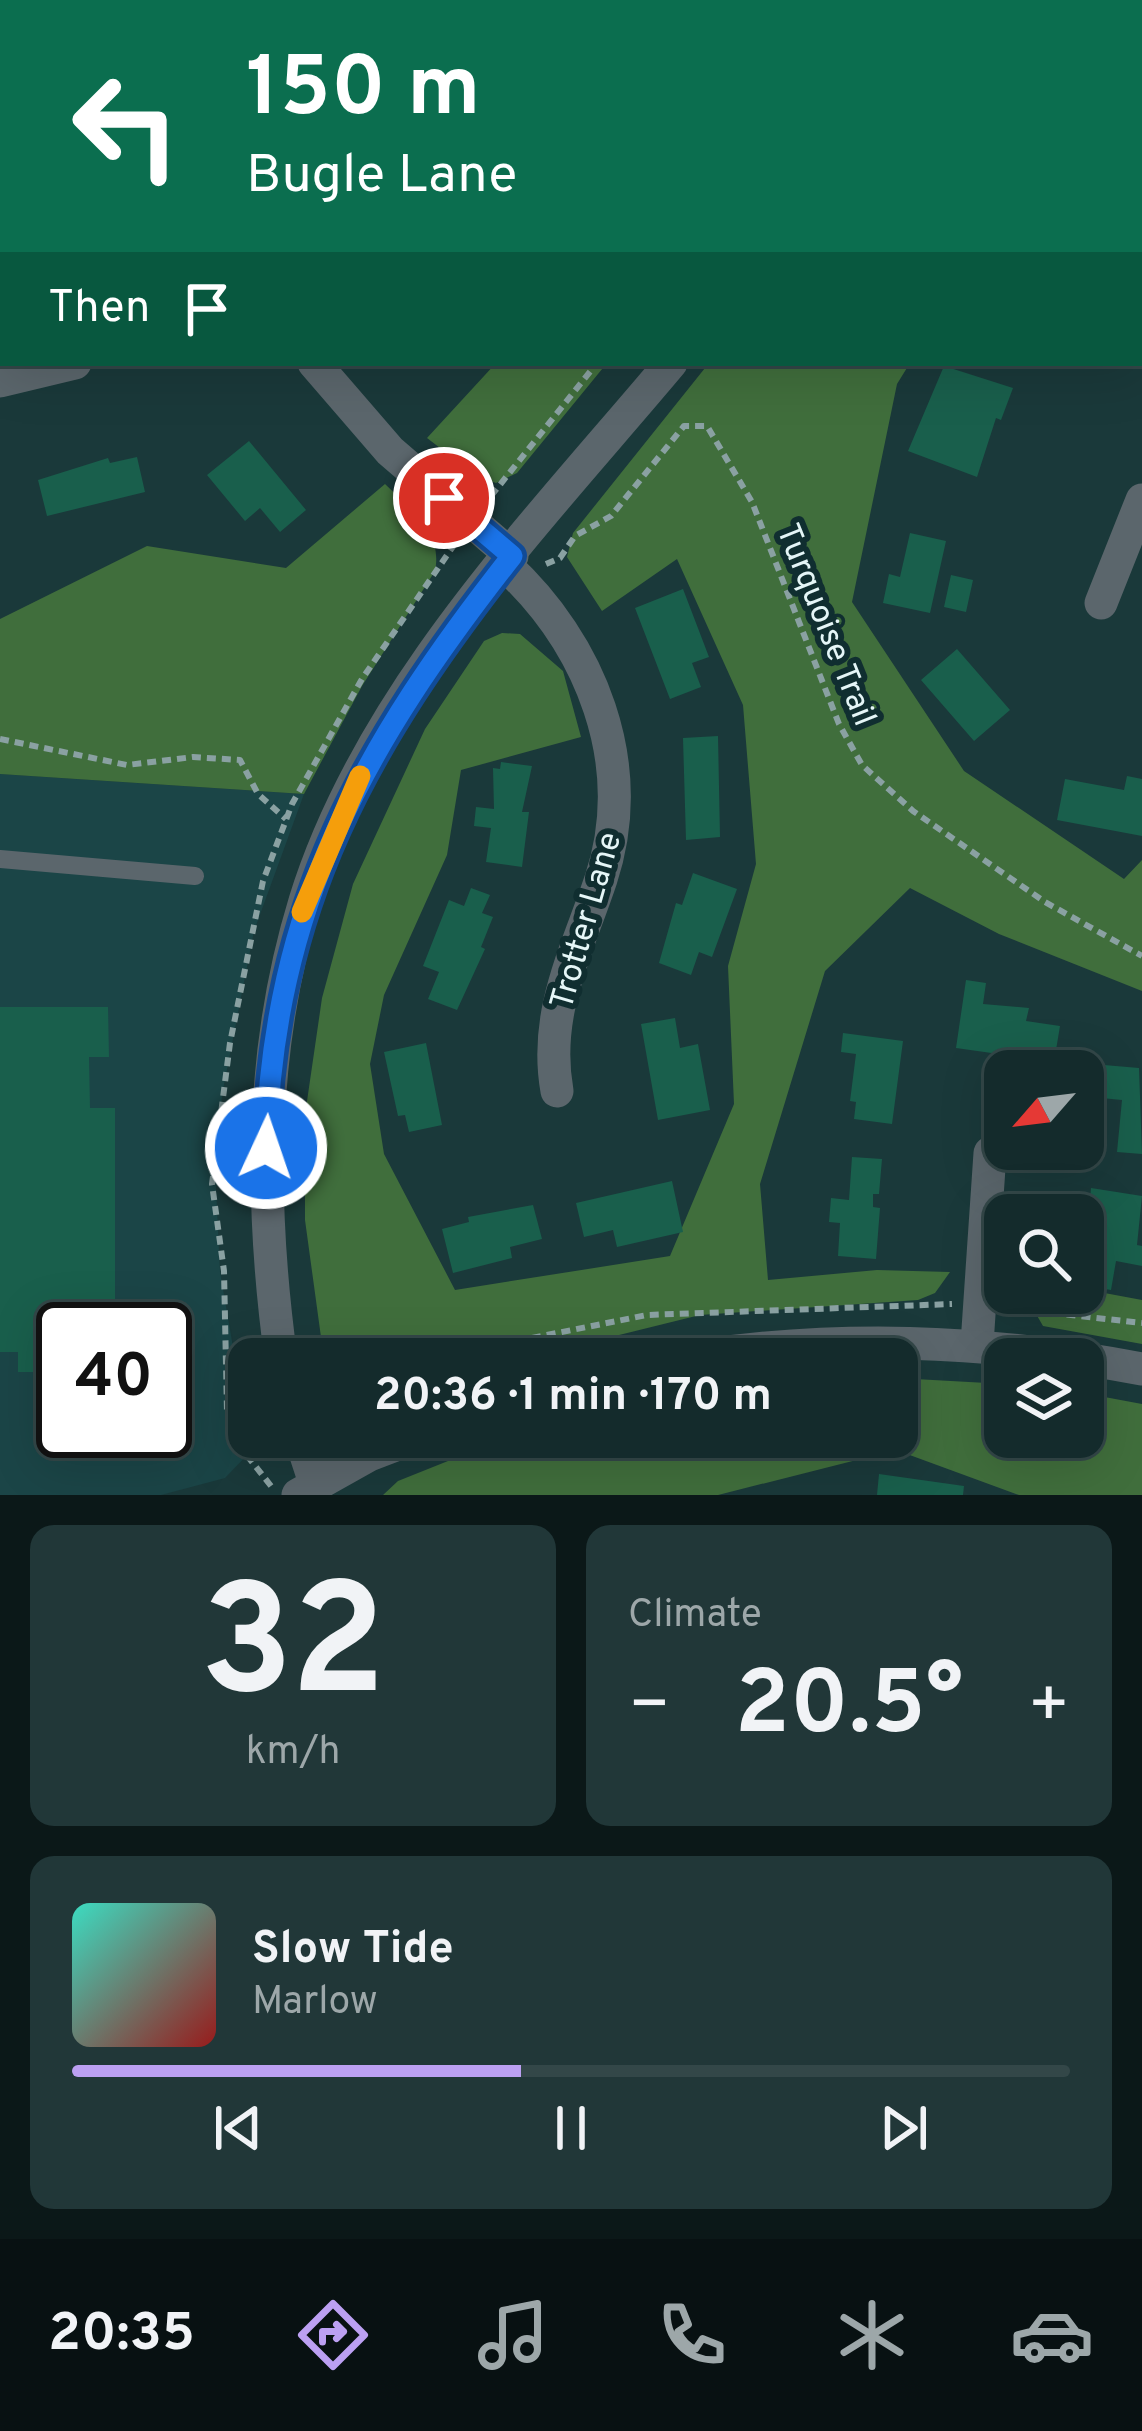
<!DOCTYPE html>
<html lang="en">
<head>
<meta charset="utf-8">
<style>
	body { margin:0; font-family:Overpass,sans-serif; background:#213738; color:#f1f3f6; height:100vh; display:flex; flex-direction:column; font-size:45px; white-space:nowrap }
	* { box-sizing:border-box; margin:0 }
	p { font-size:39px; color:#9da7a9 }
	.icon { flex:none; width:66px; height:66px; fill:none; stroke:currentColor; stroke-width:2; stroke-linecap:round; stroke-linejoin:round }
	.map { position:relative; height:1495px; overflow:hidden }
	.sheet { display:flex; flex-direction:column; gap:30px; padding:30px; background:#0b1818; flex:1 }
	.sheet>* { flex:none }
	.banner { position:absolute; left:0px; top:0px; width:1143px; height:366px; box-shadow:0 12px 48px #0002,0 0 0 3px #334748; background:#0b6e4f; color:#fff; overflow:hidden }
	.needle { width:78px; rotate:242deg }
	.fabs { position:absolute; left:984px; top:1050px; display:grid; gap:24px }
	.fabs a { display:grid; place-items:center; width:120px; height:120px; border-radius:24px; background:#142b2c; box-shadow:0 12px 48px #0002,0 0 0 3px #334748; font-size:60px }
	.speed { position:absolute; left:36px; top:1302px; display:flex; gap:24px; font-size:60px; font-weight:700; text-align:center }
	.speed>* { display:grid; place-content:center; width:156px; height:156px; border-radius:50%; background:#142b2c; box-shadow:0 12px 48px #0002,0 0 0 3px #334748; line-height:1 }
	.speed .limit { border:6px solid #111; border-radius:18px; background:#fff; color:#111 }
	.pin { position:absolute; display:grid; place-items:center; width:102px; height:102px; color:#fff; margin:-51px; border:6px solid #fff; border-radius:50%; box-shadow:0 3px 12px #0007 }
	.me { position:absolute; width:132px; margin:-66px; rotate:3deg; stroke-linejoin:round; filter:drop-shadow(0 0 9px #0008) }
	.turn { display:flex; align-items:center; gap:42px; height:252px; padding:0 48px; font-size:54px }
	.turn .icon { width:156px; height:156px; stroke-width:2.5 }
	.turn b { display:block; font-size:84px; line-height:102px }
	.then { display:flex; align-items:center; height:114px; padding:0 48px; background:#0003; gap:24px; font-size:45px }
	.big { font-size:90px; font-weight:700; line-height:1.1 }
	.sheet .card { flex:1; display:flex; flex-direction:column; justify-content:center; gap:18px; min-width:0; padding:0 42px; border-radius:24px; background:#213738 }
	.sheet .dial { align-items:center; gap:0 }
	.dial b { font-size:156px; line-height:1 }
	.song { display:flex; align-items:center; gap:36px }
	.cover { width:144px; height:144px; border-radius:18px; background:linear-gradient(135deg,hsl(170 70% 55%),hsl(0 70% 35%)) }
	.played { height:12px; border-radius:6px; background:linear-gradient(90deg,#bca0f2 45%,#334748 45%) }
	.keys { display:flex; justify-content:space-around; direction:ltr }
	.heat { display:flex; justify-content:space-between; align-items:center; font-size:66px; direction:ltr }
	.sheet .tiles { flex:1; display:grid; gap:30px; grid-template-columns:1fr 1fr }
	.card:last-child { grid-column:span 2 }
	.trip { position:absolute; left:228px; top:1338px; width:690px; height:120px; border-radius:24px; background:#142b2c; box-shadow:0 12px 48px #0002,0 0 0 3px #334748; font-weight:700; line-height:120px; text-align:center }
	.tabs { display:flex; height:192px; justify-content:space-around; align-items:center; background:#081112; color:#9da7a9 }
	.tabs .icon { width:84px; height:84px }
	.tabs .selected { color:#bca0f2 }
	.tabs b { font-size:54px; color:#f1f3f6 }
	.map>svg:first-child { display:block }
	.built { fill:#1b4547; fill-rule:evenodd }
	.forest { fill:#406e3c }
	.building { fill:#195f4c }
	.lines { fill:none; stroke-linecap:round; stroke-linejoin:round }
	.path { stroke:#8aa1a2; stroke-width:6; stroke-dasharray:9 6; stroke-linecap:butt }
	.service { stroke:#5b666c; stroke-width:18 }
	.minor { stroke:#5b666c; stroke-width:33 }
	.tertiary { stroke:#5b666c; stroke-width:33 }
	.route-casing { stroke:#114b97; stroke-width:30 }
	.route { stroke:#1a73e8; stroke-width:21 }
	.slow { stroke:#f59e0b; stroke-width:21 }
	.labels { text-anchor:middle; stroke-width:12; stroke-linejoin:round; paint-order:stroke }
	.street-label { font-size:33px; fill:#e5f6f7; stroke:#102e30 }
</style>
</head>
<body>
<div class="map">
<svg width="1142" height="1495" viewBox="0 0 1142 1495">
	<rect width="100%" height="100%" fill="#1a393a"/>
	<path class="built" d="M0 774 304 794 254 931 222 1095 216 1189 220 1272 251 1451 225 1478 161 1495H0ZM63 1329H165V1431H63Z"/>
	<path class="forest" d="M496 363H607L517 473 496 483 478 477 427 438Z
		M709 363H910L897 384 852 602 964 771 1124 879 1142 860V991L999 934 910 888 825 971 760 1184 768 1280 877 1270 950 1272 935 1293 918 1300 700 1315 522 1359H324L305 1220V1115L322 998 353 884 425 729 484 641 502 633 520 634 563 671 581 737 461 770 447 855 384 995 370 1064 384 1154 455 1290 670 1256 734 1104 728 966 756 864 743 705 677 559 602 611 567 557 573 533Z
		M385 484C411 510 443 531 435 571L362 686 304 794 0 774V619L147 546 286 568Z
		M1083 1289 1142 1300V1344L1043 1326 1024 1293Z
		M897 1378 1005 1384V1437H1083V1393L1142 1404V1495H1019L896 1450 718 1495H383L398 1481 508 1437H897Z"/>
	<path class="building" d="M944 366 1013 388 1001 420 996 418 977 477 908 451Z
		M249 441 306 510 280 532 260 508 245 521 207 475Z
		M137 457 145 492 47 516 38 480 108 458 110 463Z
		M910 533 946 541 930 613 883 603 889 574 900 577Z
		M951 575 973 580 966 612 944 607Z
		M683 589 709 657 692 663 701 687 670 699 635 608Z
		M957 649 1010 710 974 741 921 680Z
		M718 736 720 837 686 840 683 738Z
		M501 762 532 766 522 812H529L522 867 486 862 491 828 474 826 476 807 494 809 493 768 500 769Z
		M1127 776 1142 779V836L1057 820 1065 779 1124 790Z
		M693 873 737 889 712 957 699 952 691 975 659 963 676 903 682 905Z
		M471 888 490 895 482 913 493 917 481 947 485 949 457 1010 428 999 439 972 423 966 449 900 464 906Z
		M966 980 986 983 983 1004 1029 1008 1026 1021 1060 1026 1054 1062 956 1048Z
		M0 1007H108L109 1057H89L90 1108H115V1329H63V1372H18V1352H0Z
		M675 1018 680 1048 698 1044 710 1110 658 1120 641 1024Z
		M843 1033 903 1041 892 1124 854 1119 856 1102 850 1101 856 1054 841 1052Z
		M426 1043 442 1125 409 1132 405 1115 398 1116 384 1052Z
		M1104 1065 1139 1068 1142 1154 1117 1152 1122 1100 1101 1098Z
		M852 1157 882 1159 879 1194H873V1207L880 1208 876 1259 838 1256 840 1223 829 1222 831 1198 849 1200Z
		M672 1181 683 1232 617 1247 613 1230 584 1237 576 1203Z
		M1091 1188 1142 1196 1137 1245 1142 1246V1266L1116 1261 1111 1290 1083 1285Z
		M533 1205 542 1239 510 1247 512 1258 453 1273 442 1229 469 1222 468 1217Z
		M879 1474 964 1486 963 1495H877Z"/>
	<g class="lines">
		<path class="path" d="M888 3 891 0
			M491 496 597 363
			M546 564 560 558 575 536 611 516 684 426H707L752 502 839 724 862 765 913 811 1045 902 1142 956
			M0 739 127 765 193 757 240 760 258 794 286 819
			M1007 1308 1142 1323
			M476 1359 522 1340 647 1315 952 1304
			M271 1486 237 1443 227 1412 224 1271 212 1184 230 1043 263 881 292 804 362 679 454 545"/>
		<path class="service" d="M0 859 195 876"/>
		<path class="minor" d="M509 3 511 0
			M314 363 390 451 512 556
			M0 381 75 363
			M505 565C591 644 639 763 601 879 577 951 543 1013 557 1091
			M1101 603 1142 500
			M977 1344 990 1153"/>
		<path class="tertiary" d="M960 3 963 0
			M281 1359C260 1204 259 1051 305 901 369 694 535 525 671 363
			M676 1359C834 1334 985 1339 1142 1369
			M300 1437 316 1486
			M298 1495 369 1455 416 1437"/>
	</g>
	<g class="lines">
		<g class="route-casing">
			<path id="route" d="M266 1148C273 904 365 743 512 556L444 498"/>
		</g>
		<use href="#route" class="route"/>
		<path class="slow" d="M302 912 360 776"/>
	</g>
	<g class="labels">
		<g class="street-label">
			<text transform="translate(828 624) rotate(68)" y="12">Turquoise Trail</text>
			<text transform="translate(584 920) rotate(-74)" y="12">Trotter Lane</text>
		</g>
	</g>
</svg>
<div class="fabs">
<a><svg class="needle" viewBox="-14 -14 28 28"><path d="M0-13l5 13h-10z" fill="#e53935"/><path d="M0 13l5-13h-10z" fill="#9da7a9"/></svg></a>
<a><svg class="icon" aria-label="search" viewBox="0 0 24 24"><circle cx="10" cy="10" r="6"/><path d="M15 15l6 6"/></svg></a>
<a><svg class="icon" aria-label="layers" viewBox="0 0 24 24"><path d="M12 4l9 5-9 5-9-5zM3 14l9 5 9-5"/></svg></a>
</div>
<div class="speed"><div class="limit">40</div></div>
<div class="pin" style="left:444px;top:498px;background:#d93025"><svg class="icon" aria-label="arrive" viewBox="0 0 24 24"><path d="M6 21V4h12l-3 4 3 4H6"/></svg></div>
<svg class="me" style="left:266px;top:1148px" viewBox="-20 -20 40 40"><circle r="17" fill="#1a73e8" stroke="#fff" stroke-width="3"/><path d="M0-11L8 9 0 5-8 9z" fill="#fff"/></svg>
<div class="trip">20:36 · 1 min · 170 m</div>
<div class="banner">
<div class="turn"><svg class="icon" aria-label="left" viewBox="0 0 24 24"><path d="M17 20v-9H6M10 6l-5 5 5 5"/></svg><div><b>150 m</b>Bugle Lane</div></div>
<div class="then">Then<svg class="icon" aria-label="arrive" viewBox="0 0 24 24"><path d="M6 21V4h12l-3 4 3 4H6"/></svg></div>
</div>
</div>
<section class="sheet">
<div class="tiles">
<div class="card dial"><b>32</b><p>km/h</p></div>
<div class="card"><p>Climate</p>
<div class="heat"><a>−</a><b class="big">20.5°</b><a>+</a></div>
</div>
<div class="card">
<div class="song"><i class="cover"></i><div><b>Slow Tide</b><p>Marlow</p></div></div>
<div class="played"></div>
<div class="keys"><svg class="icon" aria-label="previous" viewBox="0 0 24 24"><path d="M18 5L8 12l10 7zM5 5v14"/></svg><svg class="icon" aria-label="pause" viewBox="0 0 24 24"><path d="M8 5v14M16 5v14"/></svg><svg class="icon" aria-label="next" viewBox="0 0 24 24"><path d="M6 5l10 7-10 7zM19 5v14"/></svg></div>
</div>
</div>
</section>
<nav class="tabs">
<b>20:35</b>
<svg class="icon selected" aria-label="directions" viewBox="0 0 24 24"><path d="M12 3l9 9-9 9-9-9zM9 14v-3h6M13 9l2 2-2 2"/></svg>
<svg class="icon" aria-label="music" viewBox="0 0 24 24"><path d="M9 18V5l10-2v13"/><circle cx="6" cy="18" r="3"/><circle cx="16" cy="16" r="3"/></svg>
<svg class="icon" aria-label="phone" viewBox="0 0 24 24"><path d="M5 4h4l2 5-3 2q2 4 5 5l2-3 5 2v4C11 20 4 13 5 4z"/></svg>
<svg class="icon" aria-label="climate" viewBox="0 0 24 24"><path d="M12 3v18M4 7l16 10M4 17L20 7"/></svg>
<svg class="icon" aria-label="car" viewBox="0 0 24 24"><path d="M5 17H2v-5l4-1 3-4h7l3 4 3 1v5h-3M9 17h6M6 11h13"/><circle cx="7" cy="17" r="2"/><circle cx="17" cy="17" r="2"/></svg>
</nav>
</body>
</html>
